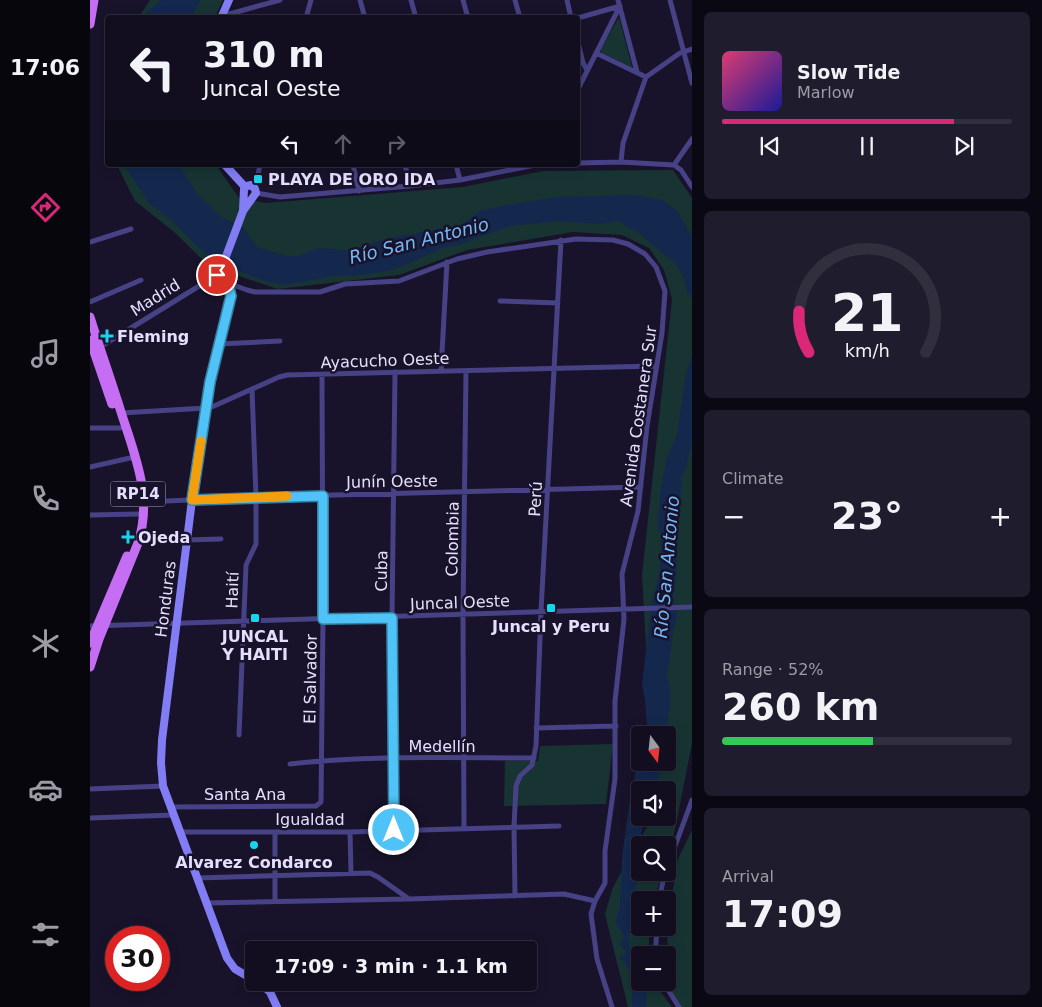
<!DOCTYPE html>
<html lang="en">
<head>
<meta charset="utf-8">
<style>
	body { margin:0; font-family:"DejaVu Sans",sans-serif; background:#1f1c2d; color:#f1f3f6; height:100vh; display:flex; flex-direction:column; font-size:19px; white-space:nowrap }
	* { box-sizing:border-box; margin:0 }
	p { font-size:16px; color:#9c9ca5 }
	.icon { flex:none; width:28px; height:28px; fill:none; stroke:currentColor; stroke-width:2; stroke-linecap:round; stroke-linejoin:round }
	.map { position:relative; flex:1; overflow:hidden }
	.drawer { display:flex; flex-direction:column; gap:12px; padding:12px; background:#0a0812; width:350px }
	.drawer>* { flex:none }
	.guide { position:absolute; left:15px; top:15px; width:475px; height:152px; border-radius:5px; box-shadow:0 2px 12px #0003,0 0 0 1px #312e3e; background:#120e20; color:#f1f3f6; overflow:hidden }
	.needle { width:32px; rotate:165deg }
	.controls { position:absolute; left:541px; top:726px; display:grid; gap:10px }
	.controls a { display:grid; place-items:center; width:45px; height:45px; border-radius:5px; background:#120e20; box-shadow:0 2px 12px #0003,0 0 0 1px #312e3e; font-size:25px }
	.speed { position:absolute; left:15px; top:926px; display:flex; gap:10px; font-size:25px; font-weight:700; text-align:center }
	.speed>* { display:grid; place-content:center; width:65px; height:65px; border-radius:50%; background:#120e20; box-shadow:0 2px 12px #0003,0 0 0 1px #312e3e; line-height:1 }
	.speed .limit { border:8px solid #d22; background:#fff; color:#111 }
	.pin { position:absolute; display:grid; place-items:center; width:42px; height:42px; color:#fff; margin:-21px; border:2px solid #fff; border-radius:50%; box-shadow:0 1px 5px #0007 }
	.me { position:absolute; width:55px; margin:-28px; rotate:0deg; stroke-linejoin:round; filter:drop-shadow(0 0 4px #0008) }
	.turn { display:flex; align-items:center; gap:18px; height:105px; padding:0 15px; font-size:22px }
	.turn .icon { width:65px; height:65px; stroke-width:2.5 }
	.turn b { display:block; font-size:35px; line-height:42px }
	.lanes { display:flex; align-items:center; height:48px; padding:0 15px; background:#0003; justify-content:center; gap:25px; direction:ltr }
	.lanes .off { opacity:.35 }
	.big { font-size:38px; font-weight:600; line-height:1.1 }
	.drawer .widget { flex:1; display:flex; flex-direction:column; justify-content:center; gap:8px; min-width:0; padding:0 18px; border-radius:8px; background:#1f1c2d }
	.drawer .dial { align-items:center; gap:0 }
	.dial svg { height:130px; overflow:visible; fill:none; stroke:#312e3e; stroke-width:7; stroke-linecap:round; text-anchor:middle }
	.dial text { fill:#f1f3f6; stroke:none }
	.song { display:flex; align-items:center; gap:15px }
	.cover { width:60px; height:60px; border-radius:8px; background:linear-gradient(135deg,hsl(340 70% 55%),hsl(240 70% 35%)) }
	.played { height:5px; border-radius:2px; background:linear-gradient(90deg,#db2777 80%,#312e3e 80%) }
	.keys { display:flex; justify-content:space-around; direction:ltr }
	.heat { display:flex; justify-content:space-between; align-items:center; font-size:28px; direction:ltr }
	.charge { height:8px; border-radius:4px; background:linear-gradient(90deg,#34c759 52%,#312e3e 0) }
	.trip { position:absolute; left:155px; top:941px; width:292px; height:50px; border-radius:5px; background:#120e20; box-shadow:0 2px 12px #0003,0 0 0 1px #312e3e; font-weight:600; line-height:50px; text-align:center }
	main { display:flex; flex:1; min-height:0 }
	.tabs { display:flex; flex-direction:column; width:90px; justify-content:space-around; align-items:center; background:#07060d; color:#9c9ca5 }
	.tabs .icon { width:35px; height:35px }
	.tabs .current { color:#db2777 }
	.tabs b { font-size:22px; color:#f1f3f6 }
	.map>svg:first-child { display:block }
	.green { fill:#173433 }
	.water { fill:#14284e }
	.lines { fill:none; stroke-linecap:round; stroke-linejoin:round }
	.minor { stroke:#464285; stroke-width:5 }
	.secondary { stroke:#837df5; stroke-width:8 }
	.primary { stroke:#c56ef4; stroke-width:9 }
	.route-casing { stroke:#337fa1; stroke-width:12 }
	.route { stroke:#4fc3f7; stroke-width:9 }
	.slow { stroke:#f59e0b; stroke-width:9 }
	.poi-dot { fill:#19d3ee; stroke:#18132a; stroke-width:2 }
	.labels { text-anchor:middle; stroke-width:5; stroke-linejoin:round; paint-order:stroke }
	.shield { fill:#18132a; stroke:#a6a2be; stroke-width:1 }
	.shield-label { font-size:15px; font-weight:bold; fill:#e3dffd }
	.poi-label { font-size:16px; font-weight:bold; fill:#e3dffd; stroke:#18132a; text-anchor:start }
	.street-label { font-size:16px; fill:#e3dffd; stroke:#18132a }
	.water-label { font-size:18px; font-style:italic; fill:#75b6f5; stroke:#18132a }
</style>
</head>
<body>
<main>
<nav class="tabs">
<b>17:06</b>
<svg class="icon current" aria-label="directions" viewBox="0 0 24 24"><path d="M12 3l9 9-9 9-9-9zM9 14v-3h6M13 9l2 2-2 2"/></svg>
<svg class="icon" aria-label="music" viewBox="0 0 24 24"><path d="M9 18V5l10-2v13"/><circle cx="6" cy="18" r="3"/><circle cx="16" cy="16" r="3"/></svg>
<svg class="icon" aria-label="phone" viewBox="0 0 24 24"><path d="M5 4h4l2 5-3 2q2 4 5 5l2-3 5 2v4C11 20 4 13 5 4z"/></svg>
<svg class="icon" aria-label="climate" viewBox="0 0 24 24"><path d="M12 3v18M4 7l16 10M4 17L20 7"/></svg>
<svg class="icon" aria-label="car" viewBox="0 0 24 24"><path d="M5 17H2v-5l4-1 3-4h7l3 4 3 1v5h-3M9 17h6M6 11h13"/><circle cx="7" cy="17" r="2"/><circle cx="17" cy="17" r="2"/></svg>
<svg class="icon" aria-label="filters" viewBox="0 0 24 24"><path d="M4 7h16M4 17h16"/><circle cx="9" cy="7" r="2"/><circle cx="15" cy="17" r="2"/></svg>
</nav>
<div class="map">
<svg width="602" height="1007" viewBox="0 0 602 1007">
	<rect width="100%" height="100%" fill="#18132a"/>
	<path class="green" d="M60 0H133L125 17 48 18Z
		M529 17 542 67 512 53 510 50Z
		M29 165H126L149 198 176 203 373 187 453 171 583 170 602 198V743L586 825 578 854V845H550V872L572 873 564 900H550V928H559V955H550V982L567 983 570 991 582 1007H538L515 914 523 887 562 818H578V790H564L562 763 578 762V735H561L552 575 582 299 574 270 559 248 532 235 483 232 377 250 309 275 188 289 119 266 83 231 45 201 29 169Z
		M523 744 516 804 414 806 415 761H448L450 746Z
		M602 830V1007H589L579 991 577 928 588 859Z"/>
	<path class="water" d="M71 0H111L106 8 102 17H52Z
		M34 165H89L106 192 131 217 153 227 167 247 196 256H208L228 248 261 250 299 238 370 226 389 211 417 205 467 197 544 195 572 200 588 212 602 237V299L596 289 594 278 587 265 549 233 527 221 510 224 468 221 421 226 367 245 355 247 311 267 297 271 272 275 243 276 196 285 178 282 135 266 111 250 82 221 59 203Z
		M602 356V440L596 467 592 477 590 507 587 527V575L583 598 587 615 583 632 577 678 580 688V706L576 735H555L557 726 555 700 552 684 562 600 570 570 571 534 568 526 570 495 577 457 587 435 596 374Z
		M550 749V762L571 763 566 790H550V818H556L551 833 555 839 552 845H550L546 864 548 879 543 896 546 922 545 929 539 934V945L548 959 550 968V982L552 983 557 996 556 1007H542C542 990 545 968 529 958L537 953 529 944 534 936 526 924 527 914 530 905 532 857 539 806Z"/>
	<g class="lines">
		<path class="minor" d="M270 0 275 18
			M321 0 326 18
			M373 0 378 18
			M425 0 430 18
			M477 0 481 18
			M528 0 547 72
			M580 0 602 83
			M132 16 190 0
			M216 18 221 0
			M488 18 530 6
			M488 42 493 63 497 70
			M506 53 556 77
			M488 89 530 6
			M531 162 533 143 556 77 590 53 602 49
			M488 163 531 162 584 165 591 170 602 187
			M263 165 269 191
			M315 165 320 186
			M366 165 370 180
			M584 165 602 139
			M165 189 170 165
			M166 193 190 197 320 186 370 180 445 165
			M0 242 41 229
			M138 283 157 290 165 292H230L255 284 309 281 367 259 397 252 486 239 523 240 538 244 555 254 566 267 575 291 572 333 557 426 548 511 532 574 534 619 525 701V779L515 851V883L505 901 501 914 507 959 522 1007
			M410 301 468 303
			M0 302 51 280
			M129 344 190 341
			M7 345 15 344 127 275 132 267
			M351 371 357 262
			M31 413 116 408 124 406 189 377 197 375 566 366
			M0 428H30
			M0 467 40 458
			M54 502 166 497 551 487
			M0 515 49 514
			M96 540 131 539
			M0 626 602 607
			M446 728 526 726
			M149 735 156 565 166 544V497L162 389
			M200 764C281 755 363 758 444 758
			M0 789 73 786
			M80 807 226 806 231 802 233 619 232 375
			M0 818 84 815
			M374 828 373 615 376 371
			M303 830 302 618 305 372
			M90 832H260L469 826
			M260 832 261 873
			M578 865 602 800
			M107 878 280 873 288 877 319 899 474 894 505 901
			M425 896 424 827 426 786 430 776 442 765 446 746 451 611 471 240
			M569 900 575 872
			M185 901V832
			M117 903 319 899
			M565 955 567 928
			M573 982 589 1007"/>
		<path class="secondary" d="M131 18 139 0
			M135 165 155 187
			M132 267 153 211 166 193 165 189 161 185 157 186 154 189 153 211
			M127 275 138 283 141 297 120 382 102 500 72 740 71 763 73 786 137 958 145 969 164 980
			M169 982 180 992 187 1007"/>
		<path class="primary" d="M0 24 4 0
			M0 317C10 349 21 380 31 412 45 456 63 497 48 543L9 639 0 667
			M0 340 22 404
			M0 643 37 556"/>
	</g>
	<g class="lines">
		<g class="route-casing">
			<path id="route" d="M127 275 138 283 141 296 120 382 102 500 233 496V619L302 618 304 830"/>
		</g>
		<use href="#route" class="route"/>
		<path class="slow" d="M111 441 102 500 197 496"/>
	</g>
	<g class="poi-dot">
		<rect x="163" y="174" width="10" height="10" rx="2.5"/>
		<path d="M14.5 328.5h5v5h5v5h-5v5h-5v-5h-5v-5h5z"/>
		<path d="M35.5 529.5h5v5h5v5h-5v5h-5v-5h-5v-5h5z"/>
		<rect x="456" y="603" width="10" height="10" rx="2.5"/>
		<rect x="160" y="613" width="10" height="10" rx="2.5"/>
		<circle cx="164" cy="845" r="5"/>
	</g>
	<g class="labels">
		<rect class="shield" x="20.5" y="481.5" width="55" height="25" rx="4"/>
		<g class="shield-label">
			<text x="48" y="499">RP14</text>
		</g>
		<g class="poi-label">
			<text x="178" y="185">PLAYA DE ORO IDA</text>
			<text x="27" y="342">Fleming</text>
			<text x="48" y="543">Ojeda</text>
			<text x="461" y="632" text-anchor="middle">Juncal y Peru</text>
			<text x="165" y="642" text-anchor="middle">JUNCAL<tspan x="165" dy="18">Y HAITI</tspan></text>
			<text x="164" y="868" text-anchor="middle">Alvarez Condarco</text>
		</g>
		<g class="street-label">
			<text transform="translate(65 297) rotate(-32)" y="6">Madrid</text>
			<text transform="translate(295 360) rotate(-2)" y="6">Ayacucho Oeste</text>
			<text transform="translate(548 416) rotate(-82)" y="6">Avenida Costanera Sur</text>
			<text transform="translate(302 481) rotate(-1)" y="6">Junín Oeste</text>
			<text transform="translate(445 499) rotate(-87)" y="6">Perú</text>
			<text transform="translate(362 539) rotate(-89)" y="6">Colombia</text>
			<text transform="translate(291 571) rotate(-89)" y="6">Cuba</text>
			<text transform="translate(142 590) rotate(-88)" y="6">Haití</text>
			<text transform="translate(75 599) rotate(-83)" y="6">Honduras</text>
			<text transform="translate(370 602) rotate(-2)" y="6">Juncal Oeste</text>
			<text transform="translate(220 679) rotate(-89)" y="6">El Salvador</text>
			<text x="352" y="752">Medellín</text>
			<text x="155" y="800">Santa Ana</text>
			<text x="220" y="825">Igualdad</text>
		</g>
		<g class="water-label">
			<text transform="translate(329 241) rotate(-14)" y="6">Río San Antonio</text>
			<text transform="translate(577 567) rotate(-85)" y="6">Río San Antonio</text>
		</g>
	</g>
</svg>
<div class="controls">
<a><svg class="needle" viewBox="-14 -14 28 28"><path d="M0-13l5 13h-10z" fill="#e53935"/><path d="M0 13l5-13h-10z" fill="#9c9ca5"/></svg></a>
<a><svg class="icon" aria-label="sound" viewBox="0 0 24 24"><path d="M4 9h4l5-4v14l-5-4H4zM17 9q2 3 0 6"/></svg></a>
<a><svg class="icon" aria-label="search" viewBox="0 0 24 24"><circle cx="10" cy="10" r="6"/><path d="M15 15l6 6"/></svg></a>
<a>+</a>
<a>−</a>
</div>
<div class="speed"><div class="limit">30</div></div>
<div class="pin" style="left:127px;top:275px;background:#d93025"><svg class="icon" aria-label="arrive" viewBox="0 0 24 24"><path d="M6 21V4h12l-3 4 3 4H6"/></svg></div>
<svg class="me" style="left:304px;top:830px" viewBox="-20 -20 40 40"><circle r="17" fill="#4fc3f7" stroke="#fff" stroke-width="3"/><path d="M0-11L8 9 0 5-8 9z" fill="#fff"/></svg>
<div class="trip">17:09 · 3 min · 1.1 km</div>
<div class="guide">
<div class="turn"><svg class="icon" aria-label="left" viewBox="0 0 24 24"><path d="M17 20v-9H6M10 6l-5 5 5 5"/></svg><div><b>310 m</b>Juncal Oeste</div></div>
<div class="lanes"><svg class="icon" aria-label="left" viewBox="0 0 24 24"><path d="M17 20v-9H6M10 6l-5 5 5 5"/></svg><svg class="icon off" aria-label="ahead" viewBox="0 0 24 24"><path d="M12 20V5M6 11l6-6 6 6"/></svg><svg class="icon off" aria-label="right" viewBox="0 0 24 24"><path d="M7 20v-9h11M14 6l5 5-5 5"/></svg></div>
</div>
</div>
<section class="drawer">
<div class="widget">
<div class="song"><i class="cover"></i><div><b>Slow Tide</b><p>Marlow</p></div></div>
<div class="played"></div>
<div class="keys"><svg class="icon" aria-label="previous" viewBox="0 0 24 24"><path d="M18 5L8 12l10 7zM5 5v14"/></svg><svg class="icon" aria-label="pause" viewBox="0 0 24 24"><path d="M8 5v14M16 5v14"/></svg><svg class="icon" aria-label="next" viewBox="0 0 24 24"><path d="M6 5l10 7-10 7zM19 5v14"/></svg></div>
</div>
<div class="widget dial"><svg viewBox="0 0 100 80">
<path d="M14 69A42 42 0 1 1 86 69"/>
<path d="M14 69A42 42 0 0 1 8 44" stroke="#db2777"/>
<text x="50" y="56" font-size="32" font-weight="700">21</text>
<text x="50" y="72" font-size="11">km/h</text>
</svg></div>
<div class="widget"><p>Climate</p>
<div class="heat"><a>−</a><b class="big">23°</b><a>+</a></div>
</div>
<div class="widget"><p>Range · 52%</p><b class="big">260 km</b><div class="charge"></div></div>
<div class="widget"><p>Arrival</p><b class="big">17:09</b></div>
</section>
</main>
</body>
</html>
